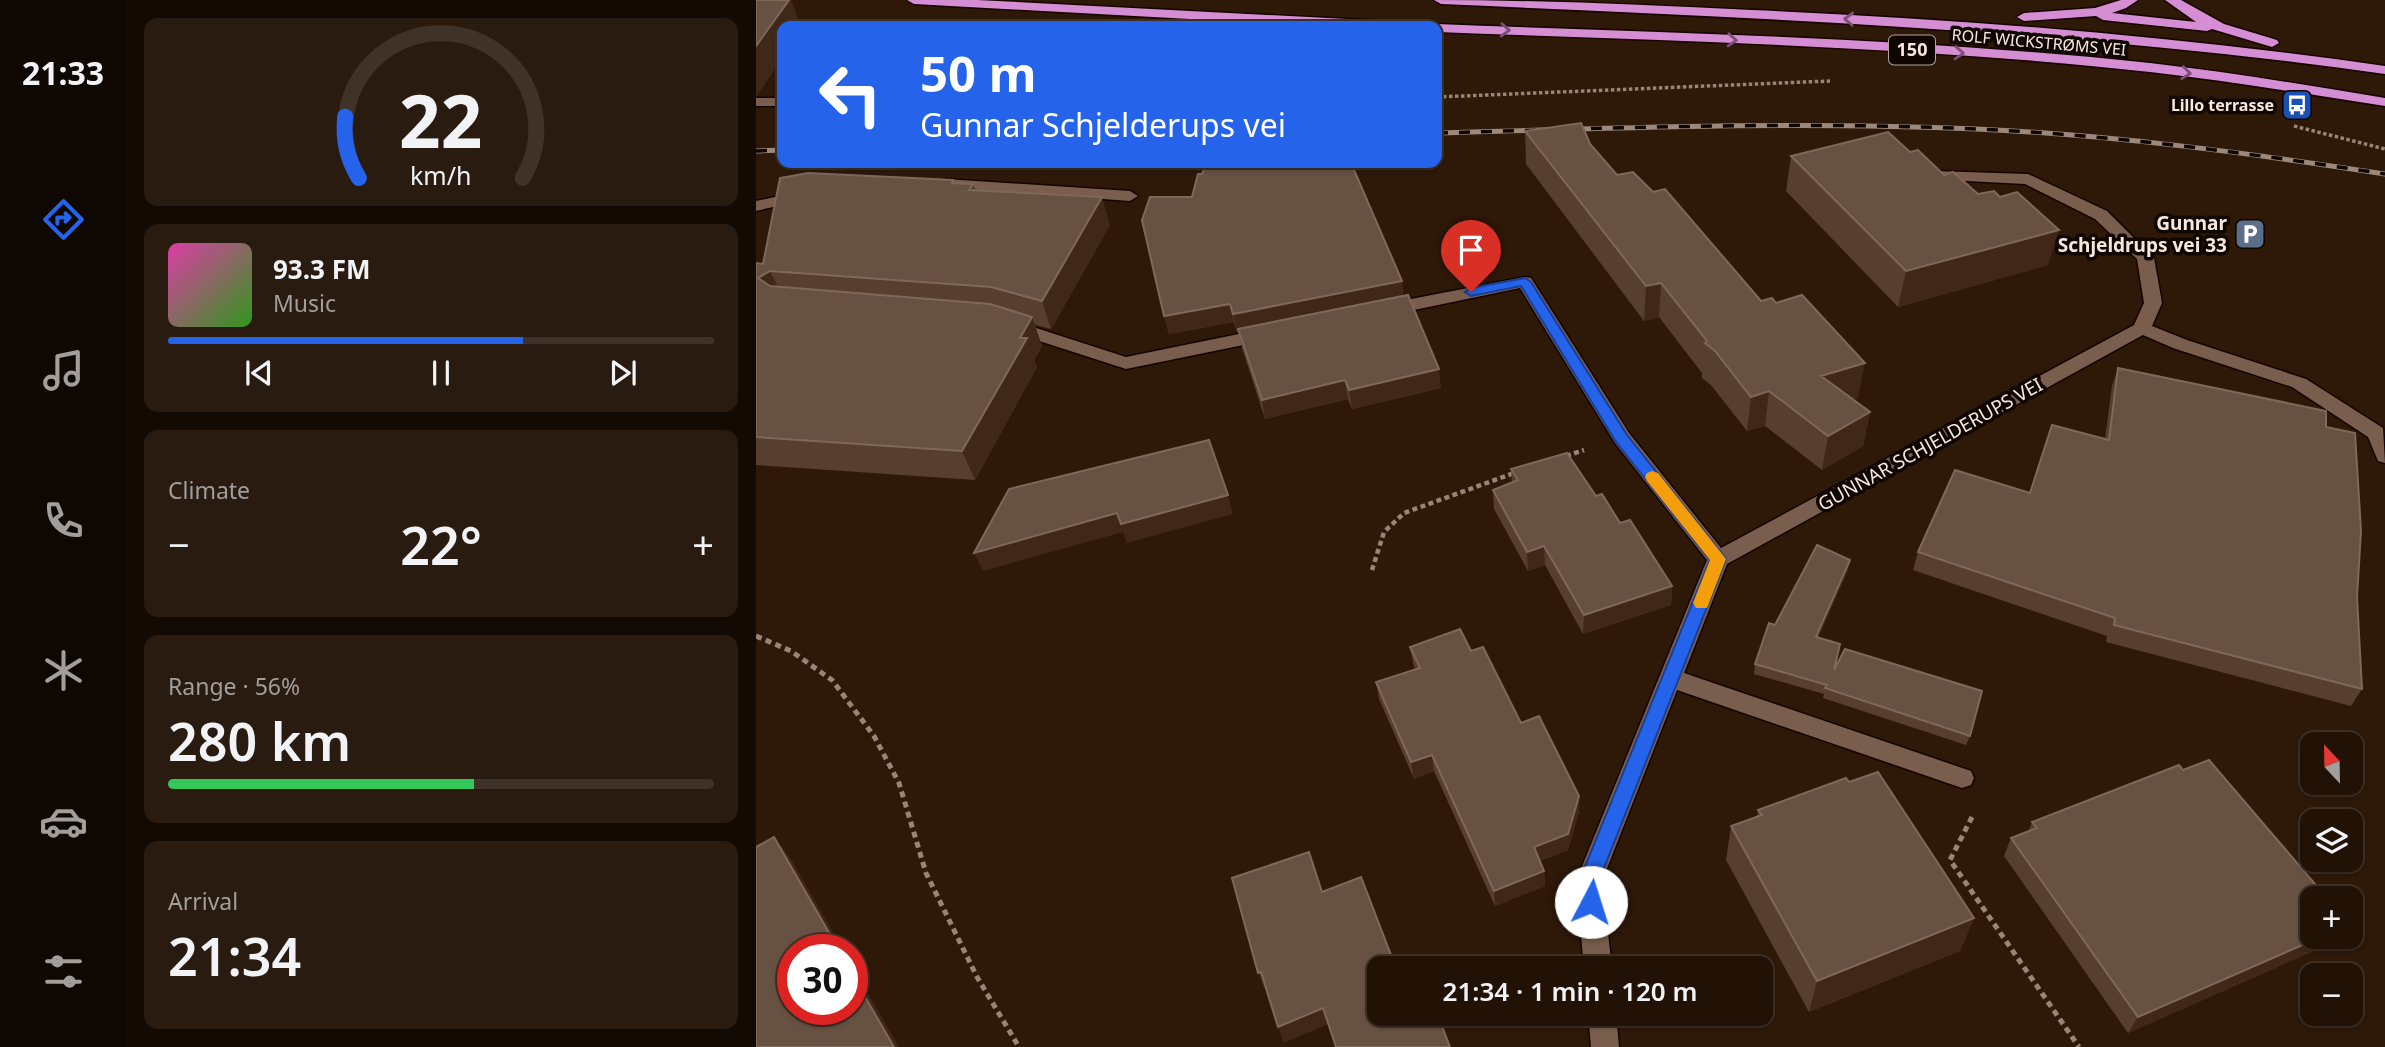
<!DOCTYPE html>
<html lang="en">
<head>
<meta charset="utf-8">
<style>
	body { margin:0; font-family:"Noto Sans",sans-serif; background:#2a1b10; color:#f1f3f6; height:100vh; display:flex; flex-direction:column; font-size:26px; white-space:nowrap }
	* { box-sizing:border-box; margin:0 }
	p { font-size:23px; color:#a29e9b }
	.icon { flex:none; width:38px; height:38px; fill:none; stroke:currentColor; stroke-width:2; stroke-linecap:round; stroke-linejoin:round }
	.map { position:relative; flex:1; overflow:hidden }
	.sheet { display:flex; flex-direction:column; gap:18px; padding:18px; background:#130a03; width:630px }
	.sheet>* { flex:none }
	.hud { position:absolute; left:21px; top:21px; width:665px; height:147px; border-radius:14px; box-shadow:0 2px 5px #0004,0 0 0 2px #3f3228; background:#2563eb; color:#fff; overflow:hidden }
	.needle { width:46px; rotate:338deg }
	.tools { position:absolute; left:1544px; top:732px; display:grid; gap:14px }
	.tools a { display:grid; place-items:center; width:63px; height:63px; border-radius:14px; background:#221206; box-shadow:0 2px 5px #0004,0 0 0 2px #3f3228; font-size:35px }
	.speed { position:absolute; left:21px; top:934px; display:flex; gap:14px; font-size:35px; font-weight:700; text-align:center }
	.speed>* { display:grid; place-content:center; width:91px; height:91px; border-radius:50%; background:#221206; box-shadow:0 2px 5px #0004,0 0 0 2px #3f3228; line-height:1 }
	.speed .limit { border:10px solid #d22; background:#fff; color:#111 }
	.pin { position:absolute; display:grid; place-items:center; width:60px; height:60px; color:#fff; margin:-72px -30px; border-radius:50% 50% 50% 0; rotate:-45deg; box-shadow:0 0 7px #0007 }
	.pin .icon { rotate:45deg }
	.me { position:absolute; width:77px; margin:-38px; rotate:5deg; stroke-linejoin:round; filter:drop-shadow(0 0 5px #0008) }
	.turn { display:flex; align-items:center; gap:24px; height:147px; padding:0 28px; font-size:32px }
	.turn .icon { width:91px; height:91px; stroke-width:2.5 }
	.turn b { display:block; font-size:49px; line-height:60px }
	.big { font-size:52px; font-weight:600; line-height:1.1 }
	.sheet .tile { flex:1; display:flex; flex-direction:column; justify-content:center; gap:10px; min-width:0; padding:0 24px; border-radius:14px; background:#2a1b10 }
	.sheet .dial { align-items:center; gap:0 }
	.dial svg { height:182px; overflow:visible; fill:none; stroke:#3f3228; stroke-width:7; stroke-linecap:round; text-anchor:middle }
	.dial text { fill:#f1f3f6; stroke:none }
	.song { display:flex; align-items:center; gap:21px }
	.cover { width:84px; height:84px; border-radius:10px; background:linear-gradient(135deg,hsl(320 70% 55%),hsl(110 70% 35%)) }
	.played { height:7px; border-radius:4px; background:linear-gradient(90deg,#2563eb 65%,#3f3228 65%) }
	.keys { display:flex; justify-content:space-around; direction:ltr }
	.heat { display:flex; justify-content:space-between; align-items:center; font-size:38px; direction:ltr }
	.charge { height:10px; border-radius:5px; background:linear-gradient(90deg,#34c759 56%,#3f3228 0) }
	.trip { position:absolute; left:611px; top:956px; width:406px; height:70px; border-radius:14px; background:#221206; box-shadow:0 2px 5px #0004,0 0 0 2px #3f3228; font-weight:600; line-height:70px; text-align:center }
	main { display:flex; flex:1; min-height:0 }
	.dock { display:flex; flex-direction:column; width:126px; justify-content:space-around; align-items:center; background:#0e0702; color:#a29e9b }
	.dock .icon { width:49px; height:49px }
	.dock .current { color:#2563eb }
	.dock b { font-size:32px; color:#f1f3f6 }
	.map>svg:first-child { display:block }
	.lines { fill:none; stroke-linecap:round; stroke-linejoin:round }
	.minor-casing { stroke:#150300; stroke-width:3 }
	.highway-casing { stroke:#150300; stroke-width:3 }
	.path-far2 { stroke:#988578; stroke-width:3.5; stroke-dasharray:3.5 2.5; stroke-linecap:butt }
	.path-far1 { stroke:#988578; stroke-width:4.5; stroke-dasharray:5 3.5; stroke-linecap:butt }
	.path { stroke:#988578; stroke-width:5; stroke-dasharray:6 4.5; stroke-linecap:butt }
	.minor { fill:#795e4d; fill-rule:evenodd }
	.highway { fill:#d58dd4; fill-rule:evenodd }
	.rail-casing { stroke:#9c897c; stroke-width:5 }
	.rail { stroke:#0f0602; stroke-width:3.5; stroke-dasharray:11; stroke-linecap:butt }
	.wall { fill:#563f2f }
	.shaded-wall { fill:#3f2818 }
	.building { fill:#675142; stroke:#7e685a; stroke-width:2 }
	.oneway { stroke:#7c5076 }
	.route { fill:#2563eb; stroke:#184099; stroke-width:2 }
	.slow { fill:#f59e0b }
	.labels { text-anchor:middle; stroke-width:7; stroke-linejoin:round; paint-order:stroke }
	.far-street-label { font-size:16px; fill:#f7e7dd; stroke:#0f0602 }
	.far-poi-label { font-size:16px; font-weight:bold; fill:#f7e7dd; stroke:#0f0602; text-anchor:end }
	.shield { fill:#0f0602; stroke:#b1a49b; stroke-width:2 }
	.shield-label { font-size:18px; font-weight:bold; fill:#f7e7dd }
	.poi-label { font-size:19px; font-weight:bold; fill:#f7e7dd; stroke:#0f0602; text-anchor:end }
	.street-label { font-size:19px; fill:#f7e7dd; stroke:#0f0602 }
</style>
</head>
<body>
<main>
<nav class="dock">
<b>21:33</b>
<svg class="icon current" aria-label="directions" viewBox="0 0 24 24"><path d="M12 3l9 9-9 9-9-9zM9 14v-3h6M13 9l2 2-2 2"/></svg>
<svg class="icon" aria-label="music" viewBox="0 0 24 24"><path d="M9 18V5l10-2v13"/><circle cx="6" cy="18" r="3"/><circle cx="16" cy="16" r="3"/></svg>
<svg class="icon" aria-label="phone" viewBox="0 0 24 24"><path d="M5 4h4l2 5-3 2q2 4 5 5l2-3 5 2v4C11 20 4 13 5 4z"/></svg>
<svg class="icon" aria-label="climate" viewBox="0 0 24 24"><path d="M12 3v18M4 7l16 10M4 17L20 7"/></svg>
<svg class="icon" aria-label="car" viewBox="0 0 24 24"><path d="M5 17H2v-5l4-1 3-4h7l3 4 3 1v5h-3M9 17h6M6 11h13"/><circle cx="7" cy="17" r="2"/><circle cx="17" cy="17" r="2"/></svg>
<svg class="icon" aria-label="filters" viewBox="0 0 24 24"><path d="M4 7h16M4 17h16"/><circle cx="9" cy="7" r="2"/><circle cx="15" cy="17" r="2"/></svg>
</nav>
<section class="sheet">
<div class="tile dial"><svg viewBox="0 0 100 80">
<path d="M14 69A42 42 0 1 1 86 69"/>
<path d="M14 69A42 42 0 0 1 8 42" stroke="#2563eb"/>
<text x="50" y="56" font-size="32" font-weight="700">22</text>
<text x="50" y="72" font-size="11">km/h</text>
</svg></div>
<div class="tile">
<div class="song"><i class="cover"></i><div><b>93.3 FM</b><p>Music</p></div></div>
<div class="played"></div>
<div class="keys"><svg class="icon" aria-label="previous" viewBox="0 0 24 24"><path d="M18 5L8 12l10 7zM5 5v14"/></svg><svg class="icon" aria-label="pause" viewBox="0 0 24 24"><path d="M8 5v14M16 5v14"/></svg><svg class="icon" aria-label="next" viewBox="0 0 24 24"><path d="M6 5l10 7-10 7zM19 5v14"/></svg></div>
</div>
<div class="tile"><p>Climate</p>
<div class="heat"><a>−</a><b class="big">22°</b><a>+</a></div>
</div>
<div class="tile"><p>Range · 56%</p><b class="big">280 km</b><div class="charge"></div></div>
<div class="tile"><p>Arrival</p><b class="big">21:34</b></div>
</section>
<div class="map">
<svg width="1629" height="1047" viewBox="0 0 1629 1047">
	<rect width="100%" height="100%" fill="#2e1808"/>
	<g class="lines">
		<g class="minor-casing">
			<path id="minor" d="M0 98H26V106H0Z
				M1178 171 1272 174 1351 211 1398 258 1406 303 1396 326 1431 340 1550 379 1627 428 1629 463 1622 461 1612 437 1536 387 1417 348 1387 335 971 564 928 673 1215 771 1218 778 1215 785 1206 788 921 690 846 881 856 968H828L820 881 951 560 859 443 764 288 629 316 620 310 629 304 769 277 775 278 873 433 965 548 1378 325 1388 303 1381 259 1339 219 1269 184 1172 179 1170 176 1172 173Z
				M189 179 374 191 382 196 374 201 183 187 181 184Z
				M46 191 52 193 54 196 52 199 0 211V201Z
				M255 320 370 357 512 328 521 334 512 340 370 369 249 330 246 326Z
				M832 1013H860L863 1047H835Z"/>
		</g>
		<g class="highway-casing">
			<path id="highway" d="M151 0H221L649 22 656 26H560L158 4Z
				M678 0C784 0 890 5 996 10 1208 19 1419 36 1629 66V74C1316 30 1001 18 685 4Z
				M1365 0H1382L1370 8 1356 13 1440 22 1409 0H1425L1468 24 1521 40 1523 43 1516 47 1456 29 1451 31 1347 20 1340 16 1268 21 1261 17 1268 13 1339 8Z
				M681 24C919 33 1157 38 1394 63 1472 72 1551 85 1629 98V106C1551 94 1473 81 1394 72 1157 46 919 41 681 32V26H675Z"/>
		</g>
		<path class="path-far2" d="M681 97 1074 81
			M1538 126 1629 149"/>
		<path class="path-far1" d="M810 456 828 450
			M616 570 628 532 648 513 758 473"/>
		<path class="path" d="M0 636 35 651 76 680 118 736 143 783 170 873 221 977 263 1047
			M1216 817 1194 860 1323 1047"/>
		<use href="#minor" class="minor"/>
		<use href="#highway" class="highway"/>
		<g class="rail-casing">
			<path id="rail" d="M681 133C860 128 1040 121 1220 129 1357 135 1493 153 1629 174
				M0 151 26 150"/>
		</g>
		<use href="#rail" class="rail"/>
	</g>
	<path class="wall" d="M769 131 834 144 861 175 897 192 1102 398 1097 399 1114 412 1107 446 1066 470 1009 426 991 431 955 385 946 378V373L903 317 888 321 770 164Z
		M1154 152 1292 265 1142 307 1030 191 1035 156Z
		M198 183 217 184 220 190 354 225 295 329 279 325 286 346 278 360 281 367 219 480 0 465V263L7 264Z
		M436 197 646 281 647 296 685 388 596 409 592 399 509 419 486 348 483 332H481L478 322 413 334 408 316Z
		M1362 368 1570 427 1601 597 1606 689 1595 706 1350 642 1351 636 1157 570 1162 552 1274 493 1349 439 1356 386Z
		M755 469 840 496 916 586 915 605 827 634 789 565 772 571 738 509 737 490 756 483Z
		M1092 570 1062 638 1079 668 1214 736 1210 745 1067 698 1068 694 998 674 999 664 1019 625Z
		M654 647 715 651 765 723 823 796V812L812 850 784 861 788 871 789 886 739 906 678 771 658 779 623 699 620 682 659 669 657 663Z
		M1093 782 1218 918 1204 951 1053 1012 970 860 975 826 1001 817 1002 810Z
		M1276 822 1556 936H1584L1580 941 1372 1033 1248 856 1255 838 1272 832Z"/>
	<path class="shaded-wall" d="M33 0H35L45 26H26V59L0 97V46Z
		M346 197 354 225 295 329 286 301Z
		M1303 230 1292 265 1142 307 1150 271Z
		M14 271 28 299 2 278Z
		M646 281 647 299 481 332 477 314Z
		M905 283 903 317 888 321 890 286Z
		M474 304 478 322 413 334 408 316Z
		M276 317 286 346 278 360 281 367 219 480 206 451 264 338Z
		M1109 363 1102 398 1059 411 1065 376Z
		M683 369 685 388 596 409 593 390Z
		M589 380 592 399 509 419 506 400Z
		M1013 391 1009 426 991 431 995 397Z
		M1114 412 1107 446 1066 470 1072 436Z
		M472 495 477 514 371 543 367 532 227 571 218 553 361 513Z
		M788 546 789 565 772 571 771 552Z
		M1094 560 1092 570 1058 647 1060 637Z
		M916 586 915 605 827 634 828 615Z
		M676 755 678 771 658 779 655 762Z
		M823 796V812L812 850 778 863V847Z
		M18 837 36 861 87 950H83Z
		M788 871 789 886 739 906 738 891Z
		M1218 918 1204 951 1053 1012 1061 981Z
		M1567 936H1584L1580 941 1372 1033 1382 1017Z
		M96 966 143 1047H138L96 974Z
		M505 972 511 988 508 989 502 973Z
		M567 1008 572 1024 528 1043 522 1027Z"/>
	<path class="building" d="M0 0H33L0 46Z
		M825 123 834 144 861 175 877 172 897 192 909 189 1005 301 1016 298 1020 303 1046 295 1109 363 1065 376 1114 412 1072 436 1013 391 995 397 959 351 949 343 951 341 905 283 890 286 769 131Z
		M1132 132 1154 152 1162 150 1188 175 1197 172 1222 194 1238 191 1244 197 1261 192 1303 230 1150 271 1035 156Z
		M451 163H595L646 281 477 314 474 304 408 316 386 220 394 197H436L442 174H446Z
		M52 173 197 180 196 183 217 184 213 190 346 197 286 301 235 287 14 271 2 278 14 286 234 304 276 317 264 338H271L206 451 0 437V263L7 264 24 178Z
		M652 295 683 369 593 390 589 380 506 400 482 329Z
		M1362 368 1570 411V427L1599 433 1605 531 1601 597 1606 689 1358 625 1359 618 1162 552 1199 470 1274 493 1296 425 1353 440Z
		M453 440 472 495 365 524 361 513 218 553 253 489Z
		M811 453 840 496 846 494 864 523 874 520 916 586 828 615 788 546 771 552 737 490 762 480 755 469Z
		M1061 545 1094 560 1060 637 1084 644 1078 670 1089 649 1226 691 1214 736 1069 688 1071 685 999 664 1013 623 1019 625Z
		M704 629 715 651 727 647 765 723 783 716 823 796 812 834 778 847 788 871 738 891 676 755 655 762 620 682 664 668 654 647Z
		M1453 760 1571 898H1556V936H1567L1382 1017 1255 838 1281 828 1276 822 1423 765 1427 770Z
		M1122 772 1218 918 1061 981 975 826 1006 815 1002 810 1090 778 1093 782Z
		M18 837 83 950H37V1010H96V974L138 1047H0V847Z
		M553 852 566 892 605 877 640 968H623V1013H681L694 1047H580L567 1008 522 1027 505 972 502 973 476 878Z"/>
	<defs><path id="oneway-chevron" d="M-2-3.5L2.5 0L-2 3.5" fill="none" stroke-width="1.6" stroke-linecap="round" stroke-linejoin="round" transform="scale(1.75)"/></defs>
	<g class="oneway">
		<use href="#oneway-chevron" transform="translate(1093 19) rotate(-178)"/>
		<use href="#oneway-chevron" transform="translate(749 30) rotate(2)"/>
		<use href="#oneway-chevron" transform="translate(976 40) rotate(3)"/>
		<use href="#oneway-chevron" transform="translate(1203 53) rotate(4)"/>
		<use href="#oneway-chevron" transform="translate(1430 73) rotate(7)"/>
	</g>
	<path class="route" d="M769 278 775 282 871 435 970 559 843 881 845 902 843 909 835 911 828 909 823 881 954 560 860 442 765 286 715 296 709 292 715 288Z"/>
	<path class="slow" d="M896 471 902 473 970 559 951 608H940L937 603 954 560 891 481 889 477 891 473Z"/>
	<defs>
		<g id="bus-square" transform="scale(1.575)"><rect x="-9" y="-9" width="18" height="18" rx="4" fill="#1a4fb4" stroke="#0f0602"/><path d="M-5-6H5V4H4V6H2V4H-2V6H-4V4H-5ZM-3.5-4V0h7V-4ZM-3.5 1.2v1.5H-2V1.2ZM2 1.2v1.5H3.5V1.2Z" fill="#fff"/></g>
		<g id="parking-square" transform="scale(1.575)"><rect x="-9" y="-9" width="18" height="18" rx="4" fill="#5c6f8a" stroke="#0f0602"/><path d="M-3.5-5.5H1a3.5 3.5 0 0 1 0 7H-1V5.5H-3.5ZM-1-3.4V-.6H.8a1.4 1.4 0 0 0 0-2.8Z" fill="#fff"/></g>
	</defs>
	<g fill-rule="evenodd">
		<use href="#bus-square" x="1541" y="105"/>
		<use href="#parking-square" x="1494" y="234"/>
	</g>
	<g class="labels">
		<g class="far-street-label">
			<text transform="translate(1283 42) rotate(5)" y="6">ROLF WICKSTRØMS VEI</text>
		</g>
		<g class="far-poi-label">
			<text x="1518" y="111">Lillo terrasse</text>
		</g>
		<rect class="shield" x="1133" y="35.5" width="46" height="29" rx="5"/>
		<g class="shield-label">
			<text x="1156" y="56">150</text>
		</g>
		<g class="poi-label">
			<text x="1471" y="230">Gunnar<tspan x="1471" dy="22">Schjeldrups vei 33</tspan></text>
		</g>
		<g class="street-label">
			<text transform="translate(1174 444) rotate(-29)" y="7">GUNNAR SCHJELDERUPS VEI</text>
		</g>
	</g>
</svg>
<div class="tools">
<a><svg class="needle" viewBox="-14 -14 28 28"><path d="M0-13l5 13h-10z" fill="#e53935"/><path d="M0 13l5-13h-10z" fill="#a29e9b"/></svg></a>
<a><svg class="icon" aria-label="layers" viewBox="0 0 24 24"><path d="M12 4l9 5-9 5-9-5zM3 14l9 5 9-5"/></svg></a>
<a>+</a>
<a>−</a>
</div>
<div class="speed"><div class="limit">30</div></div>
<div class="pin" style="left:715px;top:292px;background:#d93025"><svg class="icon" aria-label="arrive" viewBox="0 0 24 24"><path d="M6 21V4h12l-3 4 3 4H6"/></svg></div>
<svg class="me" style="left:835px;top:902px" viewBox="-20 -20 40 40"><circle r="19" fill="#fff"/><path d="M0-13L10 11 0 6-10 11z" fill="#2563eb"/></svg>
<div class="trip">21:34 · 1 min · 120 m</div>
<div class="hud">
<div class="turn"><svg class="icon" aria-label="left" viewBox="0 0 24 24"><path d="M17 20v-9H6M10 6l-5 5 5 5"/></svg><div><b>50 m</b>Gunnar Schjelderups vei</div></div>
</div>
</div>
</main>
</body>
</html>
